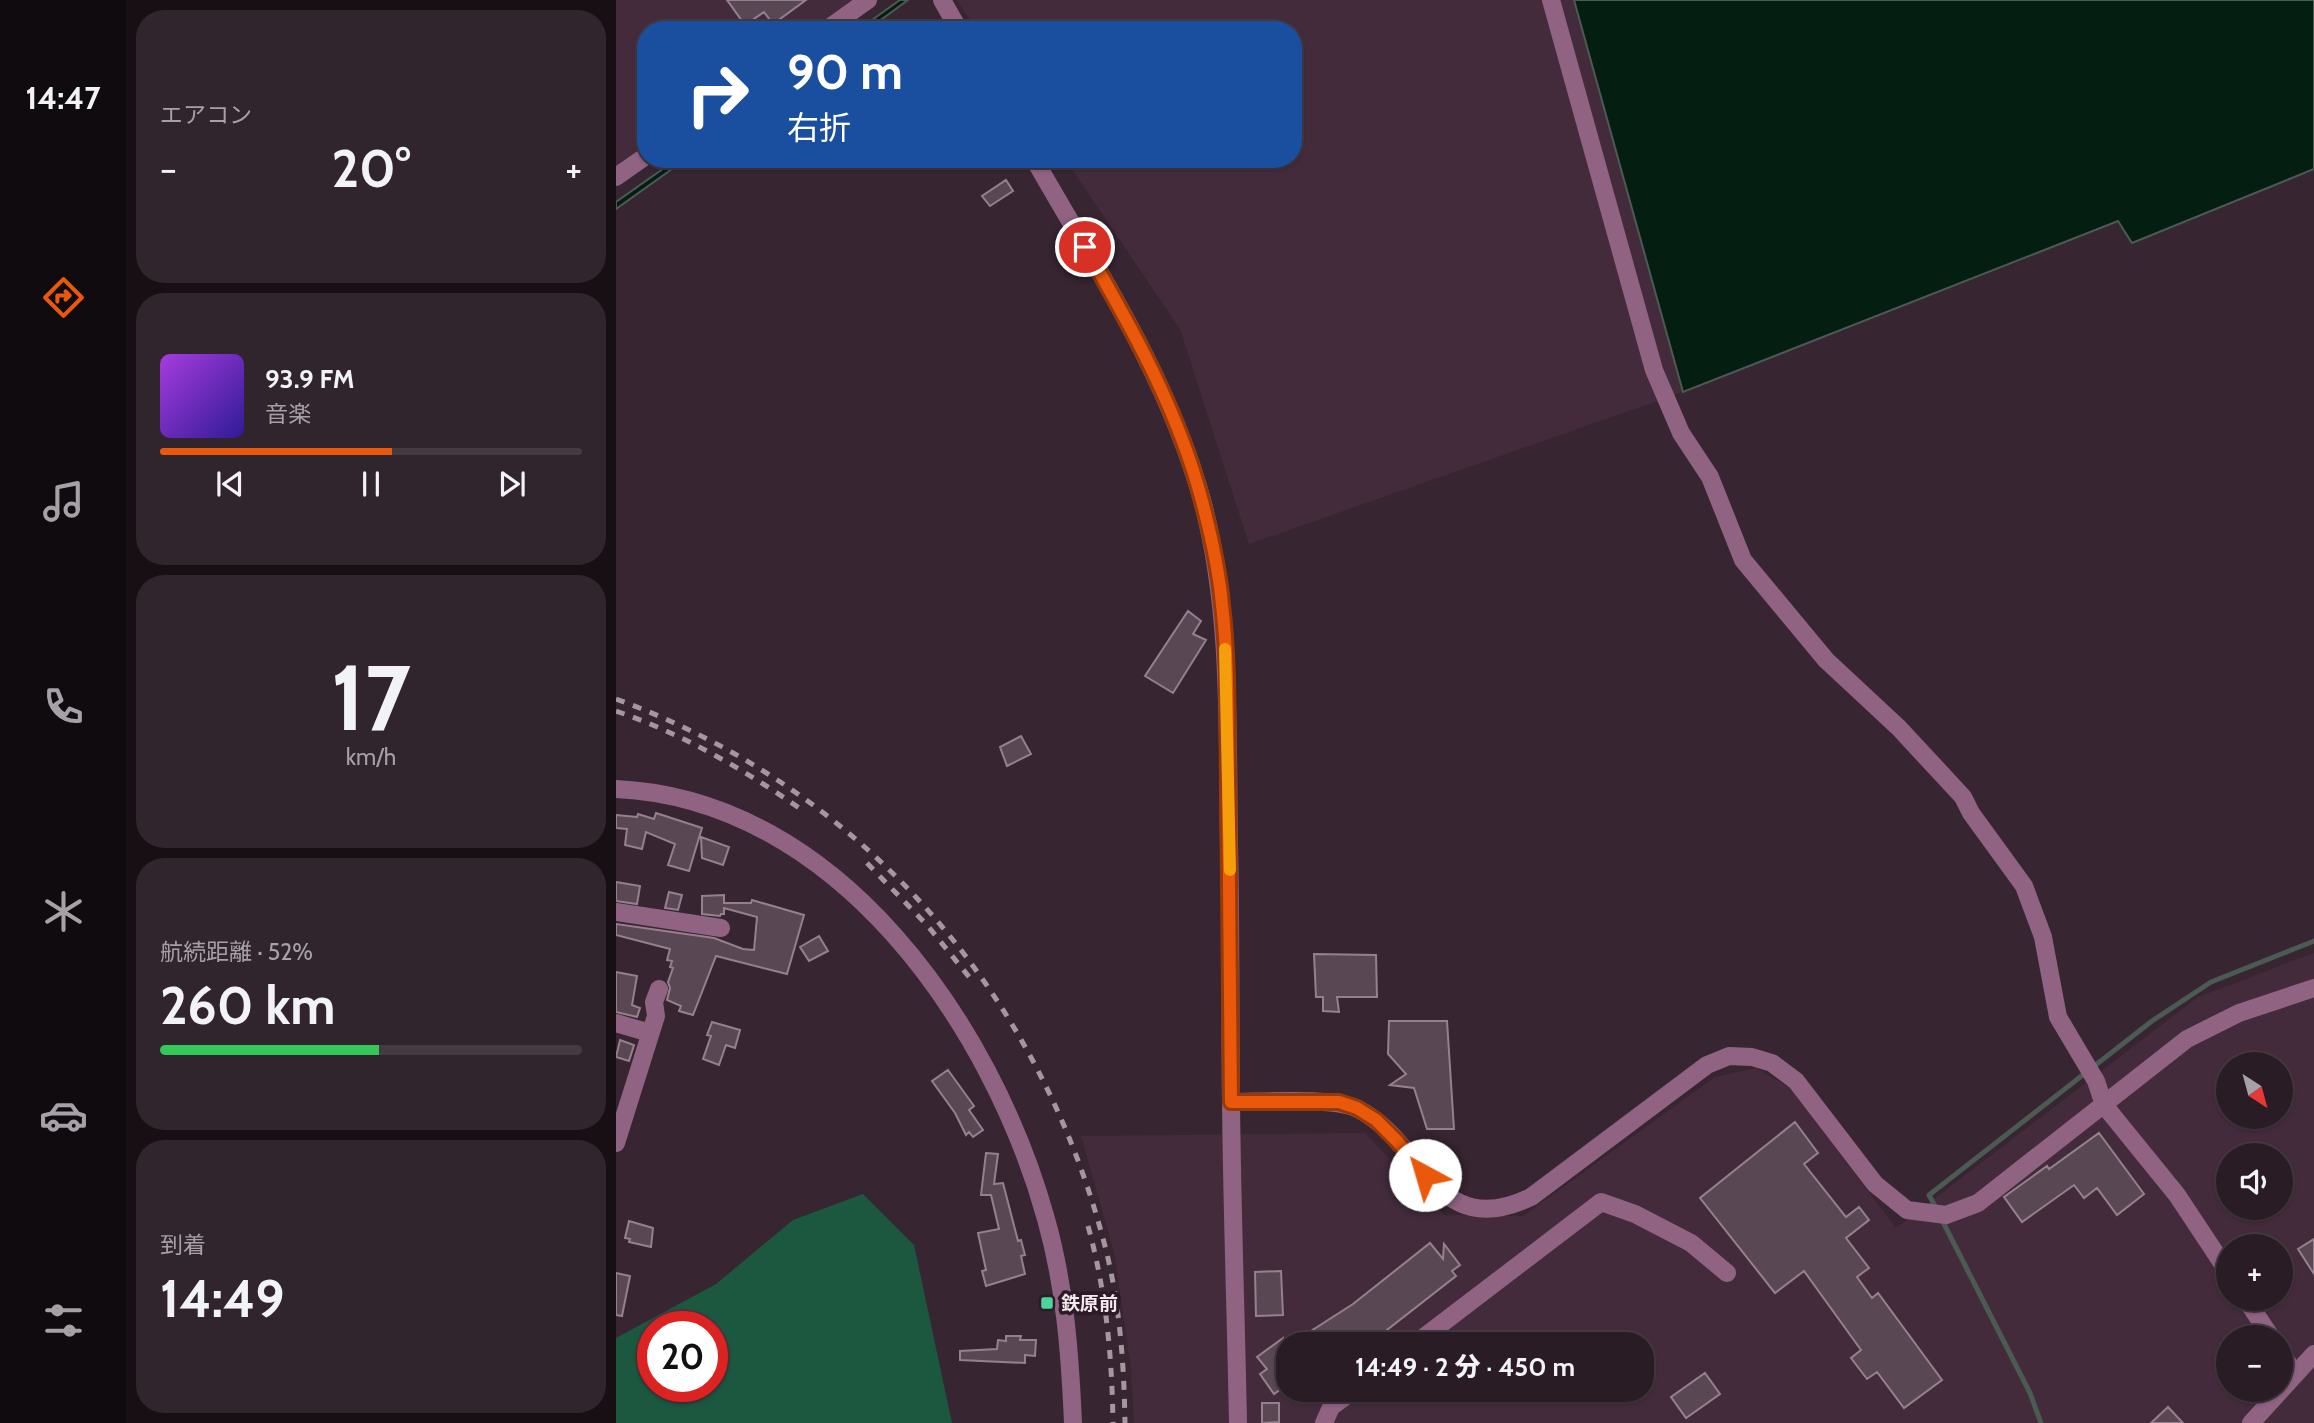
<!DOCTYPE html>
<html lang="ja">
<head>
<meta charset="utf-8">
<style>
	body { margin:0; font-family:Cabin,"Noto Sans JP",sans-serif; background:#31252d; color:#f1f3f6; height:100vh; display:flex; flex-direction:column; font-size:26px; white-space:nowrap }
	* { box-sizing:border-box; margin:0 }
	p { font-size:23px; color:#a5a1a7 }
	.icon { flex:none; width:38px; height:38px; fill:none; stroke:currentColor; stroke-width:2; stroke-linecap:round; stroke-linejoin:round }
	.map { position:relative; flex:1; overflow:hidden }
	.sheet { display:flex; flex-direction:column; gap:10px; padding:10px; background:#170f14; width:490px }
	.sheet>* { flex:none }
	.guide { position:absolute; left:21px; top:21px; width:665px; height:147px; border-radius:28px; box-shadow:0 2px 5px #0004,0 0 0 2px #453a42; background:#1a4fa0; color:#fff; overflow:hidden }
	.needle { width:46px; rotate:144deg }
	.buttons { position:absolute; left:1600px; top:1052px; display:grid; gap:14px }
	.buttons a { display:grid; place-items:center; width:77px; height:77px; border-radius:50%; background:#291c25; box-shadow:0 2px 5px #0004,0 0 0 2px #453a42; font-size:35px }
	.speed { position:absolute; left:21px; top:1311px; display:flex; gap:14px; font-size:35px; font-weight:700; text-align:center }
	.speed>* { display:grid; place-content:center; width:91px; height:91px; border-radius:50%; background:#291c25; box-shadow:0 2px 5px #0004,0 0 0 2px #453a42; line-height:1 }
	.speed .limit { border:10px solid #d22; background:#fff; color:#111 }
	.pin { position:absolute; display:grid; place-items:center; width:60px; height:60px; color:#fff; margin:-30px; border:4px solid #fff; border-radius:50%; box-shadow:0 2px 7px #0007 }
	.me { position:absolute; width:77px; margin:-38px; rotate:321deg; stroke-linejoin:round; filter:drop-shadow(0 0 5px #0008) }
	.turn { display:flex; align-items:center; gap:24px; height:147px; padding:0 35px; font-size:32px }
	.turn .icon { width:91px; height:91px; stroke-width:2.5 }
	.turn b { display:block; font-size:49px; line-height:60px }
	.big { font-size:52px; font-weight:800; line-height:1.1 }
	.sheet .card { flex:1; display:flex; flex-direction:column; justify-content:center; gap:10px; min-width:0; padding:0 24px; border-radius:28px; background:#31252d }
	.sheet .dial { align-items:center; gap:0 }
	.dial b { font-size:91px; line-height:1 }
	.song { display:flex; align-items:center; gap:21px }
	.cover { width:84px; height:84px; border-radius:10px; background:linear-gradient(135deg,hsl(280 70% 55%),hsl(250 70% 35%)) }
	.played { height:7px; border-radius:4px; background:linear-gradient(90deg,#ea580c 55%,#453a42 55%) }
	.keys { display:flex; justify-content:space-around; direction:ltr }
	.heat { display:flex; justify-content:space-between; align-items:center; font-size:38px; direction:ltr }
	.charge { height:10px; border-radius:5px; background:linear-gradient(90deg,#34c759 52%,#453a42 0) }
	.trip { position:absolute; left:660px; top:1332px; width:378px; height:70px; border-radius:28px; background:#291c25; box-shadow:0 2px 5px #0004,0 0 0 2px #453a42; font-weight:800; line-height:70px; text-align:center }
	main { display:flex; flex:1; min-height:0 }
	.menu { display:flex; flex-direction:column; width:126px; justify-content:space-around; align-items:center; background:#100b0f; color:#a5a1a7 }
	.menu .icon { width:49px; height:49px }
	.menu .current { color:#ea580c }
	.menu b { font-size:32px; color:#f1f3f6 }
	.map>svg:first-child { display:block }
	.built { fill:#432b3c; fill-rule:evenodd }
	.green { fill:#1c583f; fill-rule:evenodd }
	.water { fill:#041e12; stroke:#4c5a54; stroke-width:2 }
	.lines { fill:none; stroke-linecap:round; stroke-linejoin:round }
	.stream { stroke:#4c5a54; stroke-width:5 }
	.building { fill:#5a4754; stroke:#96808e; stroke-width:2 }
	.minor { stroke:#906382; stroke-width:18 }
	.rail { stroke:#a5969f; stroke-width:5; stroke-dasharray:9 9; stroke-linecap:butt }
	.route-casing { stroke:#983908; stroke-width:18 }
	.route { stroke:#ea580c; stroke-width:12 }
	.slow { stroke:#f59e0b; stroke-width:12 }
	.poi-dot { fill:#4bd49b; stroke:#2c1b27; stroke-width:2.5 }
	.labels { text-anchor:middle; stroke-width:7; stroke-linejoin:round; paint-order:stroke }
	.poi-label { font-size:19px; font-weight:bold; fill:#f4e7ef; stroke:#2c1b27; text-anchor:start }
</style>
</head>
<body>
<main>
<nav class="menu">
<b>14:47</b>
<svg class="icon current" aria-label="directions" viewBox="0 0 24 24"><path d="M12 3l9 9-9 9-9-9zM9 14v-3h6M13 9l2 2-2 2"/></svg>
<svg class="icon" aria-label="music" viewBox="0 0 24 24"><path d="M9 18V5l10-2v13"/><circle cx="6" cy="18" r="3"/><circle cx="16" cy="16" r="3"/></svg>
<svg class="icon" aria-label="phone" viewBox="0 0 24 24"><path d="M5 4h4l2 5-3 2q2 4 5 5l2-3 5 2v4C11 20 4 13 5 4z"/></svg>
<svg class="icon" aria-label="climate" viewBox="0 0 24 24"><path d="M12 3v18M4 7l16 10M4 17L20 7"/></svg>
<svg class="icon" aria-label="car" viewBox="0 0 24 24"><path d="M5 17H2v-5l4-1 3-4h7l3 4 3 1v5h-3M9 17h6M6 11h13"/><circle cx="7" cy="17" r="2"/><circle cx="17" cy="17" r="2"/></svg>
<svg class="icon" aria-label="filters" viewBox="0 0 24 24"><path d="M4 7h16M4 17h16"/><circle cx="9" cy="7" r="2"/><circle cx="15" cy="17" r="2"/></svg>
</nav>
<section class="sheet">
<div class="card"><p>エアコン</p>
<div class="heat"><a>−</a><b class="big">20°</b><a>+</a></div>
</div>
<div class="card">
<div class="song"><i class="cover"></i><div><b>93.9 FM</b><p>音楽</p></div></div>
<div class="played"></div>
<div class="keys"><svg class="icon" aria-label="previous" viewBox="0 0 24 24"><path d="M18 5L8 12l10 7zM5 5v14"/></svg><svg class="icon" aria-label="pause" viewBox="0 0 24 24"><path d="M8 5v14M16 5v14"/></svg><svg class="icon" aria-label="next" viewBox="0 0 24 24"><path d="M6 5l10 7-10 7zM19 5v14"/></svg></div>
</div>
<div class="card dial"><b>17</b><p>km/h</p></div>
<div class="card"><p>航続距離 · 52%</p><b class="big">260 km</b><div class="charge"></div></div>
<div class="card"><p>到着</p><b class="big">14:49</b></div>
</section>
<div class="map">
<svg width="1698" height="1423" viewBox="0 0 1698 1423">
	<rect width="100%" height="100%" fill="#372531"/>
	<path class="built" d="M0 0H244L202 30H30V150L0 171Z
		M341 0H958L1067 392 633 544 564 329 449 159H677V30H361Z
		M1698 953V1423H518L515 1368 498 1252 465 1136 749 1133 828 1215 907 1216 1099 1077 1140 1068 1174 1088 1280 1228 1582 997ZM1612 1064H1664V1116H1612ZM1612 1155H1664V1208H1612ZM1612 1246H1664V1298H1612ZM1612 1337H1664V1390H1612ZM672 1344H1026V1390H672Z"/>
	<path class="green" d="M247 1194 298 1245 336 1423H0V1338L100 1284 177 1220ZM37 1326H96V1386H37Z"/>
	<path class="water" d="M284 0H292L251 30H242Z
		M958 0H1698V169L1516 243 1502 221 1067 392Z
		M61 159H70L0 209V202Z"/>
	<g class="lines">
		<path class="stream" d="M1321 1210 1313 1195 1536 1021 1595 982 1698 941
			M1325 1218 1414 1393 1425 1423"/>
	</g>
	<path class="building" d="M111 0H190L157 24 148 12 129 25Z
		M390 180 397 191 374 206 366 196Z
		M572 611 585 621 577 634 590 640 557 693 529 676Z
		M405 736 415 754 391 766 384 747Z
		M40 813 86 828 73 871 52 865 59 844 30 832 26 849 9 845 11 829 0 828V815L21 817 22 814 38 819Z
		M85 837 113 847 107 865 86 858Z
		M0 882 24 886 21 904 0 901Z
		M53 892 66 895 62 910 49 908Z
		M108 895V903H135L136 900 188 915 171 974 100 956 77 1015 63 1011 65 1006 51 1000 54 988 52 982 57 968 54 967 56 961 51 960 54 949 0 935V924L98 938 127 949 138 950 141 917 108 908V914H105L104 916 86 914V896Z
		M203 936 212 951 193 961 184 947Z
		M698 954 760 955 761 997H721L723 1012 707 1011V997H700Z
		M0 972 21 976 16 1005 24 1008 21 1017 0 1012Z
		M773 1021H831L838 1129H811L798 1088 774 1085 790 1074 772 1054Z
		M96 1022 124 1030 119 1048 110 1045 103 1065 87 1059 95 1036 91 1035Z
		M4 1040 18 1045 13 1061 0 1057Z
		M332 1070 358 1106 353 1110 367 1130 357 1137 353 1132 350 1135 339 1113 316 1081Z
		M1179 1122 1202 1153 1188 1164 1230 1217 1243 1207 1253 1220 1230 1238 1253 1268 1241 1277 1256 1298 1262 1293 1326 1380 1288 1408 1261 1372 1251 1379 1235 1358 1245 1350 1188 1271 1159 1293 1084 1198Z
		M1483 1133 1528 1194 1501 1215 1481 1188 1468 1198 1458 1185 1406 1222 1388 1197 1431 1166 1433 1169Z
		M370 1153 382 1154 378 1184 387 1183 402 1241 405 1240 409 1255 405 1256 409 1274 370 1286 366 1271 370 1270 362 1233 383 1229 375 1195H365Z
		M13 1221 37 1228 35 1247 13 1242 14 1239 9 1238Z
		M1698 1239V1274L1682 1249Z
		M814 1243 827 1259 828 1244 844 1265 836 1271 840 1276 753 1344H704L695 1331 737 1304Z
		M665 1271 667 1315 640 1316 639 1272Z
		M0 1273 14 1276 6 1316 0 1315Z
		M390 1336H405L404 1340H420L419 1356 409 1355V1363L344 1360V1351L381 1349 382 1340 390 1341Z
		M667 1338 668 1350 672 1348V1384L658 1394 644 1374 651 1369 641 1357Z
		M1089 1373 1104 1394 1070 1418 1055 1397Z
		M646 1403H663V1422L646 1423Z
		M1552 1407 1567 1423H1535Z"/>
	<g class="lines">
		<path class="minor" d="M326 0 343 30
			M935 0 1038 370 1065 433 1094 477 1127 560 1210 660 1283 728 1347 797 1355 813 1408 886 1427 937 1442 1017 1480 1081 1488 1105 1561 1195 1612 1272
			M210 30 252 0
			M418 159C481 269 552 377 586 500 616 612 611 730 613 845 615 931 614 1016 615 1101 616 1209 620 1316 622 1423
			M0 177 30 156
			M0 789C221 799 376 1024 430 1219 449 1286 454 1354 457 1423
			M0 912 105 928
			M0 1023 34 1033
			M615 1102C646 1102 718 1097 742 1109 809 1143 819 1243 915 1197L1091 1065 1113 1056 1136 1057 1156 1063 1180 1081 1259 1184 1291 1210 1330 1215 1362 1203 1571 1039 1623 1013 1698 988
			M0 1143 40 1016 38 1002 43 989
			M1629 1298 1655 1337
			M799 1344 985 1202 1019 1214 1075 1243 1111 1273
			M1664 1351 1679 1374
			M708 1423 715 1407 738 1390
			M1635 1423 1698 1354"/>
		<path class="rail" d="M0 699C249 790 425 994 490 1250 504 1306 508 1365 509 1423
			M0 711C67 734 129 770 186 810
			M251 863 311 925 354 978
			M472 1226C490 1291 496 1356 497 1423"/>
	</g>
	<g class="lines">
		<g class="route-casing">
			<path id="route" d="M469 247C516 328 562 410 586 501 595 535 603 570 606 605 613 663 611 722 612 779 614 887 615 995 615 1102H723L741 1108 760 1120 781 1141 809 1175"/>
		</g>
		<use href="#route" class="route"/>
		<path class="slow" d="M609 649 614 870"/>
	</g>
	<rect class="poi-dot" x="424" y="1296" width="14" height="14" rx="3.5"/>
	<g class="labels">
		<g class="poi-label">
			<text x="445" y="1310">鉄原前</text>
		</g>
	</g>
</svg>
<div class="buttons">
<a><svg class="needle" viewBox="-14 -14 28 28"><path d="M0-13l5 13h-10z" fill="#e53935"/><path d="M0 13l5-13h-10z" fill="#a5a1a7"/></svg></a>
<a><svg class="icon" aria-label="sound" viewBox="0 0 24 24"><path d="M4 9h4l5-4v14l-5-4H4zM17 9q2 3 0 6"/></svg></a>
<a>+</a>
<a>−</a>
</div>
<div class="speed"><div class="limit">20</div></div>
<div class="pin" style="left:469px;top:247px;background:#d93025"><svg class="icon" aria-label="arrive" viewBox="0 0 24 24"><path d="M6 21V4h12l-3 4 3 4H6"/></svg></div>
<svg class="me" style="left:809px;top:1175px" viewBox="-20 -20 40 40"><circle r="19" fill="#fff"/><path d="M0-13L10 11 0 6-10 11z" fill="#ea580c"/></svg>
<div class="trip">14:49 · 2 分 · 450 m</div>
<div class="guide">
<div class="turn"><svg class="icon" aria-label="right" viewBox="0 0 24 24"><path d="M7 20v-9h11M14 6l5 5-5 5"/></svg><div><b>90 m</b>右折</div></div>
</div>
</div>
</main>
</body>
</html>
